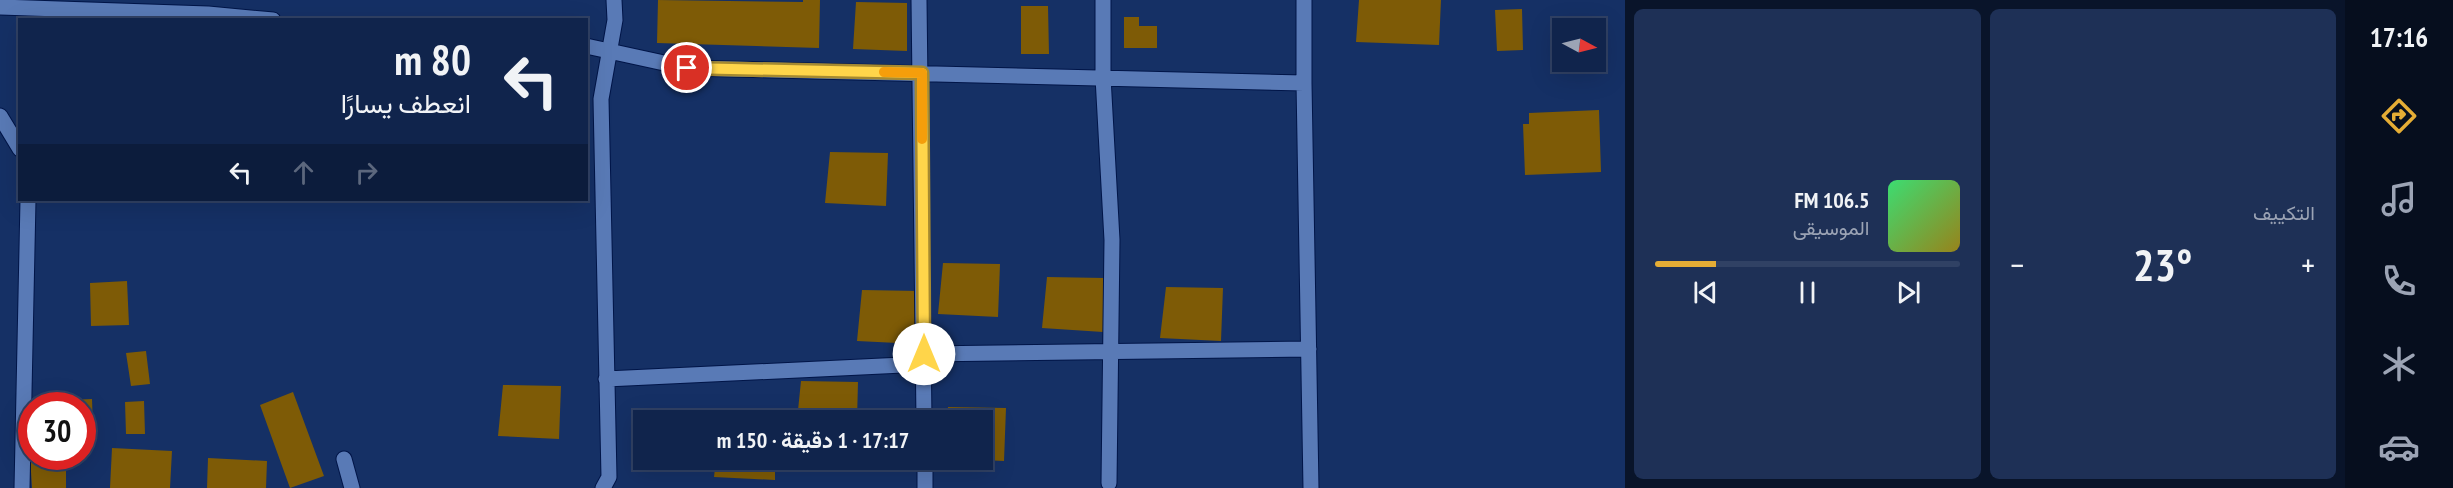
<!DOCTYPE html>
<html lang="ar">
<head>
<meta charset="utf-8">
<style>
	body { margin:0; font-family:"PT Sans Narrow",Vazirmatn,sans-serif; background:#1e3056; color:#f1f3f6; direction:rtl; height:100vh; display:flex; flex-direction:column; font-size:22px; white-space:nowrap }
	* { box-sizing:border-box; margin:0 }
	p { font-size:20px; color:#9ca4b5 }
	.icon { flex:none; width:33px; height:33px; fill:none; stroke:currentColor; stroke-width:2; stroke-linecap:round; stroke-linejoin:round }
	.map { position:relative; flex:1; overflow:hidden; direction:ltr }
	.sheet { display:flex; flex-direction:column; gap:9px; padding:9px; background:#09142a; width:720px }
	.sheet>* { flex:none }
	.top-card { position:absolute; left:18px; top:18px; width:570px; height:183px; border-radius:0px; box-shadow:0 6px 24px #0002,0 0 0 2px #304164; direction:rtl; background:#10244c; color:#f1f3f6; overflow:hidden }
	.needle { width:39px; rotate:97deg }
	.controls { position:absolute; left:1552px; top:18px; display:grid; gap:12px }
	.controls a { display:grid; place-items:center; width:54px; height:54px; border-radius:0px; background:#10244c; box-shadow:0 6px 24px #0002,0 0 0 2px #304164; font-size:30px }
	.speed { position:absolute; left:18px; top:392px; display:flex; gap:12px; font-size:30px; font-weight:700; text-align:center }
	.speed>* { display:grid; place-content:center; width:78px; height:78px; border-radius:50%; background:#10244c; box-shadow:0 6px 24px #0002,0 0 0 2px #304164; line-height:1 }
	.speed .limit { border:9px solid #d22; background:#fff; color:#111 }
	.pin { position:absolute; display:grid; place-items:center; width:51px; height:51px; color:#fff; margin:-26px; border:3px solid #fff; border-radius:50%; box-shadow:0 2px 6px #0007 }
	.me { position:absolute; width:66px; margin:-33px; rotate:0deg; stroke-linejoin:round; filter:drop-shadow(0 0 4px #0008) }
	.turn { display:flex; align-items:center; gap:21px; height:126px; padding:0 18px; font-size:27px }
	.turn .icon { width:78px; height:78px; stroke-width:2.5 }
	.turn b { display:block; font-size:42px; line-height:51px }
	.lanes { display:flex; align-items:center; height:57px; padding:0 18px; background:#0003; justify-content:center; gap:30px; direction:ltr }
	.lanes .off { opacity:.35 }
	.big { font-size:45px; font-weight:700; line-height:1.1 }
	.sheet .card { flex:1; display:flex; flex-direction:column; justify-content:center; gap:9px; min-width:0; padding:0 21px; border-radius:9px; background:#1e3056 }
	.song { display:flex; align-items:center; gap:18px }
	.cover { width:72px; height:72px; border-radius:9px; background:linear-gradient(135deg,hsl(140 70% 55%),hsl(50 70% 35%)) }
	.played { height:6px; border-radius:3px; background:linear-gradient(90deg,#e5ad35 20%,#304164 20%) }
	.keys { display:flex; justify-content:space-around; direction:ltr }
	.heat { display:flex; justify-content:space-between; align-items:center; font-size:33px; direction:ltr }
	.sheet .tiles { flex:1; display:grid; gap:9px; grid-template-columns:repeat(2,1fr) }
	.trip { position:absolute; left:633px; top:410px; width:360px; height:60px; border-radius:0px; background:#10244c; box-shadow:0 6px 24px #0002,0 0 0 2px #304164; font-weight:700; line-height:60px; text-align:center; direction:rtl }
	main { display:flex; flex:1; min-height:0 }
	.tabs { display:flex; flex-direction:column; width:108px; justify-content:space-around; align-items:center; background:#060e1e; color:#9ca4b5 }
	.tabs .icon { width:42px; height:42px }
	.tabs .active { color:#e5ad35 }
	.tabs b { font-size:27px; color:#f1f3f6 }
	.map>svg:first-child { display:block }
	.building { fill:#7e5b06 }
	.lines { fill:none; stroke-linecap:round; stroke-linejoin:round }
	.street-casing { stroke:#011548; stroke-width:17 }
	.street { stroke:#597ab6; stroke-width:15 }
	.route-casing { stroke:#a68a30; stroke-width:15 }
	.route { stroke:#ffd54a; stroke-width:10 }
	.slow { stroke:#f59e0b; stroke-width:10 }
</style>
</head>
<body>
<main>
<nav class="tabs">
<b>17:16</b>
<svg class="icon active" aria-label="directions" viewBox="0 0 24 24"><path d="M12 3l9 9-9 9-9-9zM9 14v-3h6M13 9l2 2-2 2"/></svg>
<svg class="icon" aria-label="music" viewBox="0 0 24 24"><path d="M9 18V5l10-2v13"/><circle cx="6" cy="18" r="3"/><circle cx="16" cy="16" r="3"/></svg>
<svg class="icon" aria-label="phone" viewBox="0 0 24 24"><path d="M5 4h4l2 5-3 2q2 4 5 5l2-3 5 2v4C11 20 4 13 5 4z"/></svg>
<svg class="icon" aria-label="climate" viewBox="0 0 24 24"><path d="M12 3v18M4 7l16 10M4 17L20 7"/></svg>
<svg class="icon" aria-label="car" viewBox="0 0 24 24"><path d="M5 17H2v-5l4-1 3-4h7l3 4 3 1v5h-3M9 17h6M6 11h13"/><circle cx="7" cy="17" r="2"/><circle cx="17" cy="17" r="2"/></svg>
</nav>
<section class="sheet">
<div class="tiles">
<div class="card"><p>التكييف</p>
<div class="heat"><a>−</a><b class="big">23°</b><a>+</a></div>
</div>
<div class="card">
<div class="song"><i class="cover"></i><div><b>106.5 FM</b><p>الموسيقى</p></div></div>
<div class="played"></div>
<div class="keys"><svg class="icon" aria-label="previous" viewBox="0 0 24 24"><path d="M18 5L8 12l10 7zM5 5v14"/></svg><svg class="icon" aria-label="pause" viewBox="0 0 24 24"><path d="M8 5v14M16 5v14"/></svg><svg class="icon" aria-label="next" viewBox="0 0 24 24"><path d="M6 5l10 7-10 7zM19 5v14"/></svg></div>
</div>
</div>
</section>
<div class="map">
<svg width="1625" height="488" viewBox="0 0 1625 488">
	<rect width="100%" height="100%" fill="#153065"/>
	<path class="building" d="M658 0 803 2V0H820L819 48 657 43Z
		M1359 0H1441L1439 45 1356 42Z
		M856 2 907 3V51L853 49Z
		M1021 6H1048L1049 54H1021Z
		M1522 9 1523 50 1497 51 1495 10Z
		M1124 17H1139V26H1157V48H1124Z
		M1599 110 1601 172 1525 175 1523 124H1529V113Z
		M830 152 888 153 886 206 825 203Z
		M943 263 1000 264 998 317 938 314Z
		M1047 277 1105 278 1103 332 1042 328Z
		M127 281 129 325 91 326 90 283Z
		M1166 287 1223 288 1221 341 1160 338Z
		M862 290 920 291 918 344 857 341Z
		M146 351 150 384 131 386 126 353Z
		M801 381 858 382 857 420H797Z
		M503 385 561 386 559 439 498 436Z
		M293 392 324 476 290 488 260 405Z
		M92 399 93 428 82 429V405H45V401Z
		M144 401 145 434H126L125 402Z
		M948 407 1006 408 1004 461 982 460V420H947Z
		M112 448 172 451 170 488H110Z
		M30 456H66V488H32Z
		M208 458 267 461 266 488H207Z
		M716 459H775V480L714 477Z"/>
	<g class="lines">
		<g class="street-casing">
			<path id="street" d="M919 0 924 420
				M1103 0V77L1112 240 1109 483
				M0 7 208 14 273 20
				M586 46 687 68 1304 83 1311 488
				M1304 83V0
				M0 116 20 149
				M924 354 1309 349
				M606 379 924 364
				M344 459 352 488
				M925 459V488
				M22 488 28 200
				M603 488 609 477 601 99 615 20 614 0"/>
		</g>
		<use href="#street" class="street"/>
	</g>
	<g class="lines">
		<g class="route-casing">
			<path id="route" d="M687 68 922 73 924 354"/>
		</g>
		<use href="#route" class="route"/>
		<path class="slow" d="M884 72 922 73V139"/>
	</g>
</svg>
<div class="controls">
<a><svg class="needle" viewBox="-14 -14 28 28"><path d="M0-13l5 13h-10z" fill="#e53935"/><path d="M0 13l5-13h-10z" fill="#9ca4b5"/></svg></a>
</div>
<div class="speed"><div class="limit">30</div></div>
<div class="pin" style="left:687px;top:68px;background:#d93025"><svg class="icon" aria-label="arrive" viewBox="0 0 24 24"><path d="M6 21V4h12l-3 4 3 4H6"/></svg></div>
<svg class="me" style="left:924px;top:354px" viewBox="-20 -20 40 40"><circle r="19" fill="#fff"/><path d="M0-13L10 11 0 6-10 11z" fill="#ffd54a"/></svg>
<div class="trip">17:17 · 1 دقيقة · 150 m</div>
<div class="top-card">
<div class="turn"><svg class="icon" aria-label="left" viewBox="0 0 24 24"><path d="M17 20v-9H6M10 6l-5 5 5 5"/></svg><div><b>80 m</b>انعطف يسارًا</div></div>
<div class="lanes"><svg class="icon" aria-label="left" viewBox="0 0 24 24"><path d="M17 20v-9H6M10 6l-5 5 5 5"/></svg><svg class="icon off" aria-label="ahead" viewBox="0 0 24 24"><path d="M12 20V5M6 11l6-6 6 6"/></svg><svg class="icon off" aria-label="right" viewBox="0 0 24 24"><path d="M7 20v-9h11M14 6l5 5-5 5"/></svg></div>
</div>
</div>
</main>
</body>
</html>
